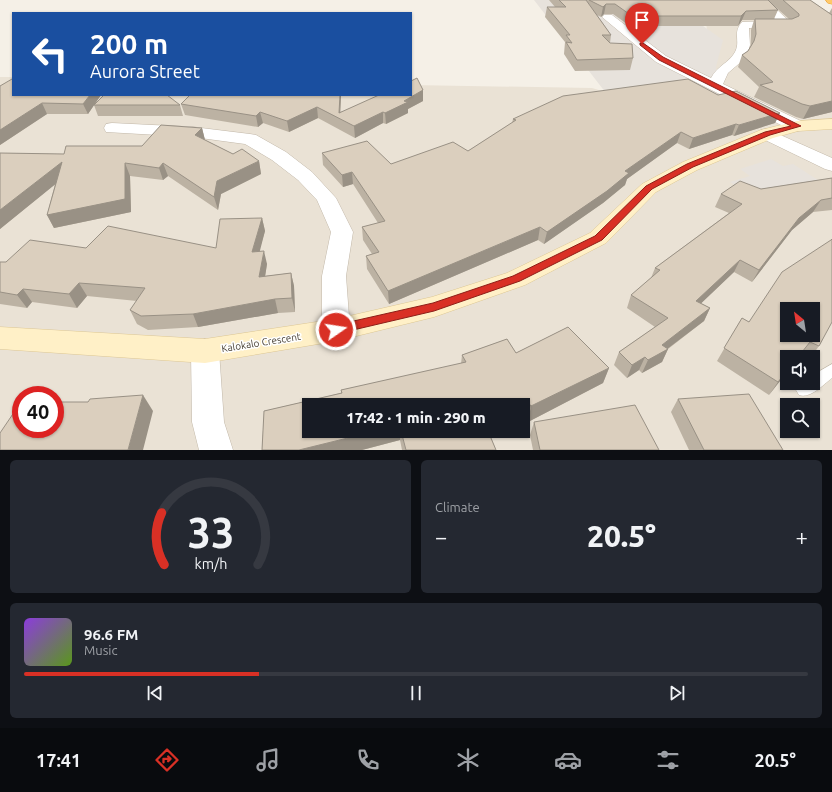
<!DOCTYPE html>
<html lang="en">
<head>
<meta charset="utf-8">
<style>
	body { margin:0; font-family:Ubuntu,sans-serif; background:#242831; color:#f1f3f6; height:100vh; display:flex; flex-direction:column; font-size:15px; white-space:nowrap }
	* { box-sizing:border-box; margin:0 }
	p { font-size:13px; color:#9ea1a6 }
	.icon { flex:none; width:22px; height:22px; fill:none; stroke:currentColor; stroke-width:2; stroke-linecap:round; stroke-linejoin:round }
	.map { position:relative; height:450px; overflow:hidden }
	.details { display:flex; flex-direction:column; gap:10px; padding:10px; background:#0d0f14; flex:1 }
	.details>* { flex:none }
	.top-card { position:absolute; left:12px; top:12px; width:400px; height:84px; border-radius:0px; box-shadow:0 1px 3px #0004; background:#1a4fa0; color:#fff; overflow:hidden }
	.needle { width:26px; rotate:330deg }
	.fabs { position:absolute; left:780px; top:302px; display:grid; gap:8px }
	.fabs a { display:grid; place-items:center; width:40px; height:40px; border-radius:0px; background:#171b24; box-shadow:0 1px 3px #0004; font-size:20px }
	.speed { position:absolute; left:12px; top:386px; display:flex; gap:8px; font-size:20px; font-weight:700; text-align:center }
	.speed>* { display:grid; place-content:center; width:52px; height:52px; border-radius:50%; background:#171b24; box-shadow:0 1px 3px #0004; line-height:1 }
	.speed .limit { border:6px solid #d22; background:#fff; color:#111 }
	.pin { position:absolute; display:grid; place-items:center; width:34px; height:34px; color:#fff; margin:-41px -17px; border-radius:50% 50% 50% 0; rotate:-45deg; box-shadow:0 0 4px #0007 }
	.pin .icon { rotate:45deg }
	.me { position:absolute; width:44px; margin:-22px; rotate:77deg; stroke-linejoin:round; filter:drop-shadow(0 0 3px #0008) }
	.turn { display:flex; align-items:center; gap:14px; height:84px; padding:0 12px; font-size:18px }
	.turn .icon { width:52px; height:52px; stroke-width:2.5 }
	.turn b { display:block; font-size:28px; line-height:34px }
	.big { font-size:30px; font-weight:800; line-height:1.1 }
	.details .widget { flex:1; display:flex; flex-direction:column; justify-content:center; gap:6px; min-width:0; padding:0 14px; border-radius:6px; background:#242831 }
	.details .dial { align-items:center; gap:0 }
	.dial svg { height:104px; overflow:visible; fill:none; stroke:#363941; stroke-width:7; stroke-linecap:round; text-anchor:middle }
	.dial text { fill:#f1f3f6; stroke:none }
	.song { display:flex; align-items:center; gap:12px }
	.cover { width:48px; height:48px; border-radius:6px; background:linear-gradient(135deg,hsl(270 70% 55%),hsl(90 70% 35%)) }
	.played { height:4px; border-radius:2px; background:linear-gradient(90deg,#d93025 30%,#363941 30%) }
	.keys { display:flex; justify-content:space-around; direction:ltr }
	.heat { display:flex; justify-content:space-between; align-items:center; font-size:22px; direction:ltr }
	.details .tiles { flex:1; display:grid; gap:10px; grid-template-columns:1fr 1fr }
	.widget:last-child { grid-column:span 2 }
	.trip { position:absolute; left:302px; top:398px; width:228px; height:40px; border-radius:0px; background:#171b24; box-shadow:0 1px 3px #0004; font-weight:800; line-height:40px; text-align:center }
	.menu { display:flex; height:64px; justify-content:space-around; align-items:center; background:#090b0e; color:#9ea1a6 }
	.menu .icon { width:28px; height:28px }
	.menu .selected { color:#d93025 }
	.menu b { font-size:18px; color:#f1f3f6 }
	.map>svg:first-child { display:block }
	.residential { fill:#eae2d5; fill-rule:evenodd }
	.industrial { fill:#e7e2dc }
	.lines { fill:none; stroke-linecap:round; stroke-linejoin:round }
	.lane-casing { stroke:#c2b8a9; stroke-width:1 }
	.street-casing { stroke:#c2b8a9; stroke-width:1 }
	.secondary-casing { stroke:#ddc794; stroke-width:1 }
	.highway-casing { stroke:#ec9f2a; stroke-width:1 }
	.lane { fill:#fff; fill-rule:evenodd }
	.street { fill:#fff; fill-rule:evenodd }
	.secondary { fill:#fff0c7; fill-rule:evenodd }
	.highway { fill:#ffc868; fill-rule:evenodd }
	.wall { fill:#bcb2a3; fill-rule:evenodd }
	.shaded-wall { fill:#999185 }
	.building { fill:#dbcfbe; stroke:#999185; fill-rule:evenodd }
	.route { fill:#d93025; stroke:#8d1f18 }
	.labels { text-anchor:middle; stroke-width:3; stroke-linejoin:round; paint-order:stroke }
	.street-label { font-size:10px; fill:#494135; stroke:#fff }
</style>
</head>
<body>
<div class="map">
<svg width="832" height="450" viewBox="0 0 832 450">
	<rect width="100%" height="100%" fill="#f5f0e7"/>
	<path class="residential" d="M764 0 832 24V450H0V77H13V95H411V85L592 88 721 126 706 23ZM787 309H813V335H787ZM787 357H813V383H787ZM21 395H55V429H21ZM309 405H523V431H309ZM787 405H813V431H787Z"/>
	<path class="industrial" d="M534 0H666L723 40 716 67 719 107 616 106Z
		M771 159 783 166 793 164 821 182 760 200 730 182 750 176 740 169Z"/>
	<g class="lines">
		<g class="lane-casing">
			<path id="lane" d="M832 364V378C823 385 810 399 799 395L796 390C800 382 805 383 813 383V375Z"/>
		</g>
		<g class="street-casing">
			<path id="street" d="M768 4 772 5 793 25 791 27 787 28H749L750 45 748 52 742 61 728 73 723 84 803 122 805 126 803 130 797 131 791 130 656 62 602 17 604 15H612L666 56 711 78C718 65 729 63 735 52 741 41 732 33 742 22L777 21 763 7Z
				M112 123 193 127 250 134 256 135 286 152 312 172 336 198 353 232 346 276 350 330 346 338 336 341 326 338 322 330V276L331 232 317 200 298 180 272 160 245 144 193 137 106 132 104 128 106 124Z
				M767 129 832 158V171L825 169 761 138 758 134 761 130Z
				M205 339 215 343 219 351 224 422 233 450H199L192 422 191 351 195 343Z"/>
		</g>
		<g class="secondary-casing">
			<path id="secondary" d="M832 119V129L798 131 773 138 697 170 656 192 606 243 525 285 434 317 336 341 205 363 0 349V327L205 339 336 319 432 297 507 273 590 233 642 184 683 162 761 130 797 121Z"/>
		</g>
		<g class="highway-casing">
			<path id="highway" d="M826 0H832V4L828 3Z"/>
		</g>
		<use href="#lane" class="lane"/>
		<use href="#street" class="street"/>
		<use href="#secondary" class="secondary"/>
		<use href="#highway" class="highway"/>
	</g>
	<path class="wall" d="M549 0H810L829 13 832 8V112L803 119 796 117 754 97 759 87 738 67 742 55 748 51 751 45V30L754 20H742L738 26H630L613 14H604L601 17 597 15 611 35 610 43 633 58 630 70 575 71 564 54 565 42 545 17 547 7H555ZM771 3 772 4 789 19H774L778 10Z
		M0 86 13 95H101L94 105H180L183 116H98L94 105 88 114H47L0 145Z
		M423 90V101L408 109V113L386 124 383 123 355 138 318 118 289 132 263 123 258 127 185 115 181 104 341 95 340 112Z
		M718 95 780 113 775 123 734 136 732 135 689 149 677 143 627 179 625 185 603 203 544 244 538 240 389 304 367 269 366 256 372 254 363 240 362 227 378 223 353 184 343 187 323 165 322 153 391 164 468 151 512 123 513 119Z
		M202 128 205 140 233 154 259 161 261 174 221 194 218 210 168 176 163 180 130 176 131 212 54 228 47 215 55 184 0 229V153L64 154 142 146Z
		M832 178V210L813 212 792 230 752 282 734 272 701 303 710 308 704 321 668 349 662 362 642 373 639 370 627 378 614 365 619 352 655 327 627 308 631 295 651 278 655 268 729 213 715 207 721 194 761 189Z
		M262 218 265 231 259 251 267 264 265 276 291 273 294 286 295 312 278 313 198 327 148 330 137 324 130 310 137 301 87 296 77 308 32 302 27 308 0 304V262H6L86 248H216Z
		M832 239 819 346 811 357H804L800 355 799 357H787V372L769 395 717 361 742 318 749 322Z
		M568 327 609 368 603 383 528 422 527 420 523 422V405H309V431H500L490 435 496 450H402L400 440 362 450H262L264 411 341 393V390L461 364 462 355 507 339 516 353Z
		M678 399 783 450H689L671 412Z
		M534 422 659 450H533L530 435Z"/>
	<path class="shaded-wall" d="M606 4 604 14 601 17 603 7Z
		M746 11 742 20 738 26 741 16Z
		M423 90V101L408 109V113L386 124 385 113 404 101Z
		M90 95H101L88 114 83 104Z
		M340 95H341L340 119 339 113Z
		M832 101V112L803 119 810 106Z
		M42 103 47 114 0 145V130Z
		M317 107 318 118 289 132 287 121Z
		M260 112 263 123 258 127 256 116Z
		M383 112V123L355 138 354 126Z
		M780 113 775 123 734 136 739 125Z
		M736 124 732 135 689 149 693 138Z
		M202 128 205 140 195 135Z
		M681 132 677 143 627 179 625 185 603 203 544 244 547 232 625 171Z
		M259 161 261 174 221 194 218 210 214 197 217 181Z
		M62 162 68 174 0 229V210Z
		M125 163 130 176 131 212 54 228 47 215Z
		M163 163 168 176 163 180 159 168Z
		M352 172 353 184 343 187 342 175Z
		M821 200 813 212 792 230 752 282 759 270 799 218Z
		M262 218 265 231 256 266 252 252Z
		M540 227 538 240 389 304 388 291Z
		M264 251 267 264 263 290 259 277Z
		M740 260 734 272 690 314 696 301Z
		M291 273 294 286 295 312 292 298Z
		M79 283 87 296 77 308 69 294Z
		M23 289 32 302 27 308 17 295Z
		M275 299 278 313 198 327 193 314Z
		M710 308 704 321 667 349H668L662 362 642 373 648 360 662 345Z
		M645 357 639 370 627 378 632 365Z
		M609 368 603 383 528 422 531 406Z
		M787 371V372L769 395 778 382Z
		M143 395 153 411 143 450H128Z
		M531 405 527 420 523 422V408Z
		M376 431H400V440L362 450H299Z
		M483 431H500L482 438Z"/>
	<path class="building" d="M559 0H586L611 35H602L610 43 632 44 633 58 577 60 566 42 572 43 566 35H570L547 7H566Z
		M589 0H768L778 10 746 11 741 16H632L615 4H606L603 7Z
		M783 0H810L832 15V101L810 106 802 104 760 85 773 82 742 55 748 51 754 41 756 34 755 19H792L799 16V14Z
		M417 78 423 90 404 101 408 102 385 113 383 112 354 126 317 107 287 121 260 112 256 116 181 104 190 95H340L339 113 379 95H411V81Z
		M12 79H13V95H90L83 104 42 103 0 130V86Z
		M688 79 718 95 736 91 780 113 739 125 736 124 693 138 681 132 625 171 629 173 607 191 547 232 540 227 388 291 366 256 379 252 362 227 385 221 352 172 342 175 322 153 367 141 391 164 453 142 468 151 516 120 513 119 563 96Z
		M104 95H167L180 105H94Z
		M161 125 202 128 195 135 233 154 242 149 259 161 217 181 214 197 163 163 159 168 125 163V199L47 215 62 162 0 210V153L64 154 66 146H142Z
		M832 178V198L821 200 799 218 759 270 740 260 696 301 710 308 662 345 668 349 648 360 645 357 632 365 619 352 668 318 631 295 660 270 655 268 742 204 721 194 740 181 761 189Z
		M262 218 252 252 264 251 259 277 291 273 292 298 275 299 193 314 141 316 130 310 145 288 79 283 69 294 23 289 17 295 0 292V262H6L30 240 86 248 108 226 216 248 220 219Z
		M832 239V322L819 346 810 342 798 357H787V371L778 382 724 348 742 318 749 322 782 272 831 240ZM787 309H813V335H787Z
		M568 327 609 368 531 406V405L523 408V405H309V431H376L299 450H262L264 411 342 393 341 390 466 362 462 355 507 339 516 353Z
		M749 394 783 450H704L678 399Z
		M143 395 128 450H0V433L21 402V429H55V402H88L90 399Z
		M635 405 659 450H540L534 422Z
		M401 431H488L496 450H406Z"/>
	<path class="route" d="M640 43H643L663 57 801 126 770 135 693 167 652 189 602 240 520 281 434 311 336 334 332 333 330 330 332 326 336 325 433 303 513 276 595 236 646 186 687 164 765 132 791 126 659 60 640 45Z"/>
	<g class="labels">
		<g class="street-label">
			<text transform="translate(261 342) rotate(-9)" y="4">Kalokalo Crescent</text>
		</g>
	</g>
</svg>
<div class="fabs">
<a><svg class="needle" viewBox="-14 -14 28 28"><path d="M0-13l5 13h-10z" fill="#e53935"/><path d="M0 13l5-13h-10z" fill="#9ea1a6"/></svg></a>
<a><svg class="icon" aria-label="sound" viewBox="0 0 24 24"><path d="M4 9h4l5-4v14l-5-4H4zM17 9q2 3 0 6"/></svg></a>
<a><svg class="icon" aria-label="search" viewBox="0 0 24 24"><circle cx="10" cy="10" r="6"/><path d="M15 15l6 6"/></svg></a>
</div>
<div class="speed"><div class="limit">40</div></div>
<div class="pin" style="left:642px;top:44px;background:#d93025"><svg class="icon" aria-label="arrive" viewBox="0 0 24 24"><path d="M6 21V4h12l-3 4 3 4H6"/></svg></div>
<svg class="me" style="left:336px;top:330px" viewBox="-20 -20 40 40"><circle r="17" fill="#d93025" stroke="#fff" stroke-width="3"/><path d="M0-11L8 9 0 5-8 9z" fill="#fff"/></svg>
<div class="trip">17:42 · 1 min · 290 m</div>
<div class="top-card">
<div class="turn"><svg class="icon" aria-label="left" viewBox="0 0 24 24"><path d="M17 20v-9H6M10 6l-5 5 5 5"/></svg><div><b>200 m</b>Aurora Street</div></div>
</div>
</div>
<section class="details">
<div class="tiles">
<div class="widget dial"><svg viewBox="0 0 100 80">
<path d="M14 69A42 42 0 1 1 86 69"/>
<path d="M14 69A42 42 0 0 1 12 29" stroke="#d93025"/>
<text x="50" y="56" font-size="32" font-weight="700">33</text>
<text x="50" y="72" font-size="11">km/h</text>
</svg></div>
<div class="widget"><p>Climate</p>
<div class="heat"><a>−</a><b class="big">20.5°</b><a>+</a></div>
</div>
<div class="widget">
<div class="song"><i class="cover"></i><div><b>96.6 FM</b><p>Music</p></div></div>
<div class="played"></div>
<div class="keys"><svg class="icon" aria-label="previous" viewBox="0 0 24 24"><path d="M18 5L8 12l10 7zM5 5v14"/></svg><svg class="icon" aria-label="pause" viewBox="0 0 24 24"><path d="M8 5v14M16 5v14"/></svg><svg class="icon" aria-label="next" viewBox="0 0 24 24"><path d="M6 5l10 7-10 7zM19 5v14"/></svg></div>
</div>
</div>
</section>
<nav class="menu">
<b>17:41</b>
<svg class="icon selected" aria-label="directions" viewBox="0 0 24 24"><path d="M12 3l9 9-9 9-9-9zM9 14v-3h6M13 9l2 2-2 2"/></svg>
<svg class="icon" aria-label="music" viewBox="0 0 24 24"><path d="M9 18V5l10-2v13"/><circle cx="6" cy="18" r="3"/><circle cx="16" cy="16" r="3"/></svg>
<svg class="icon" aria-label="phone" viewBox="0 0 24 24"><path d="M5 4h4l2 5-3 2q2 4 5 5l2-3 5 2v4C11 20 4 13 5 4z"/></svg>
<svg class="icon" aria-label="climate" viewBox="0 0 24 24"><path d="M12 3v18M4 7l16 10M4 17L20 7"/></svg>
<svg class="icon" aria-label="car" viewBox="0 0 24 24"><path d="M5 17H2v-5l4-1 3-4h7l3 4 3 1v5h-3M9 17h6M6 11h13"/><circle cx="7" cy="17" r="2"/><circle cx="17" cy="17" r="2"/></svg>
<svg class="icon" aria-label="filters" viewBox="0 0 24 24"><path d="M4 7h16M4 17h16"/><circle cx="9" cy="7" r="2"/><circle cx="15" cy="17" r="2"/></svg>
<b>20.5°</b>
</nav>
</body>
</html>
